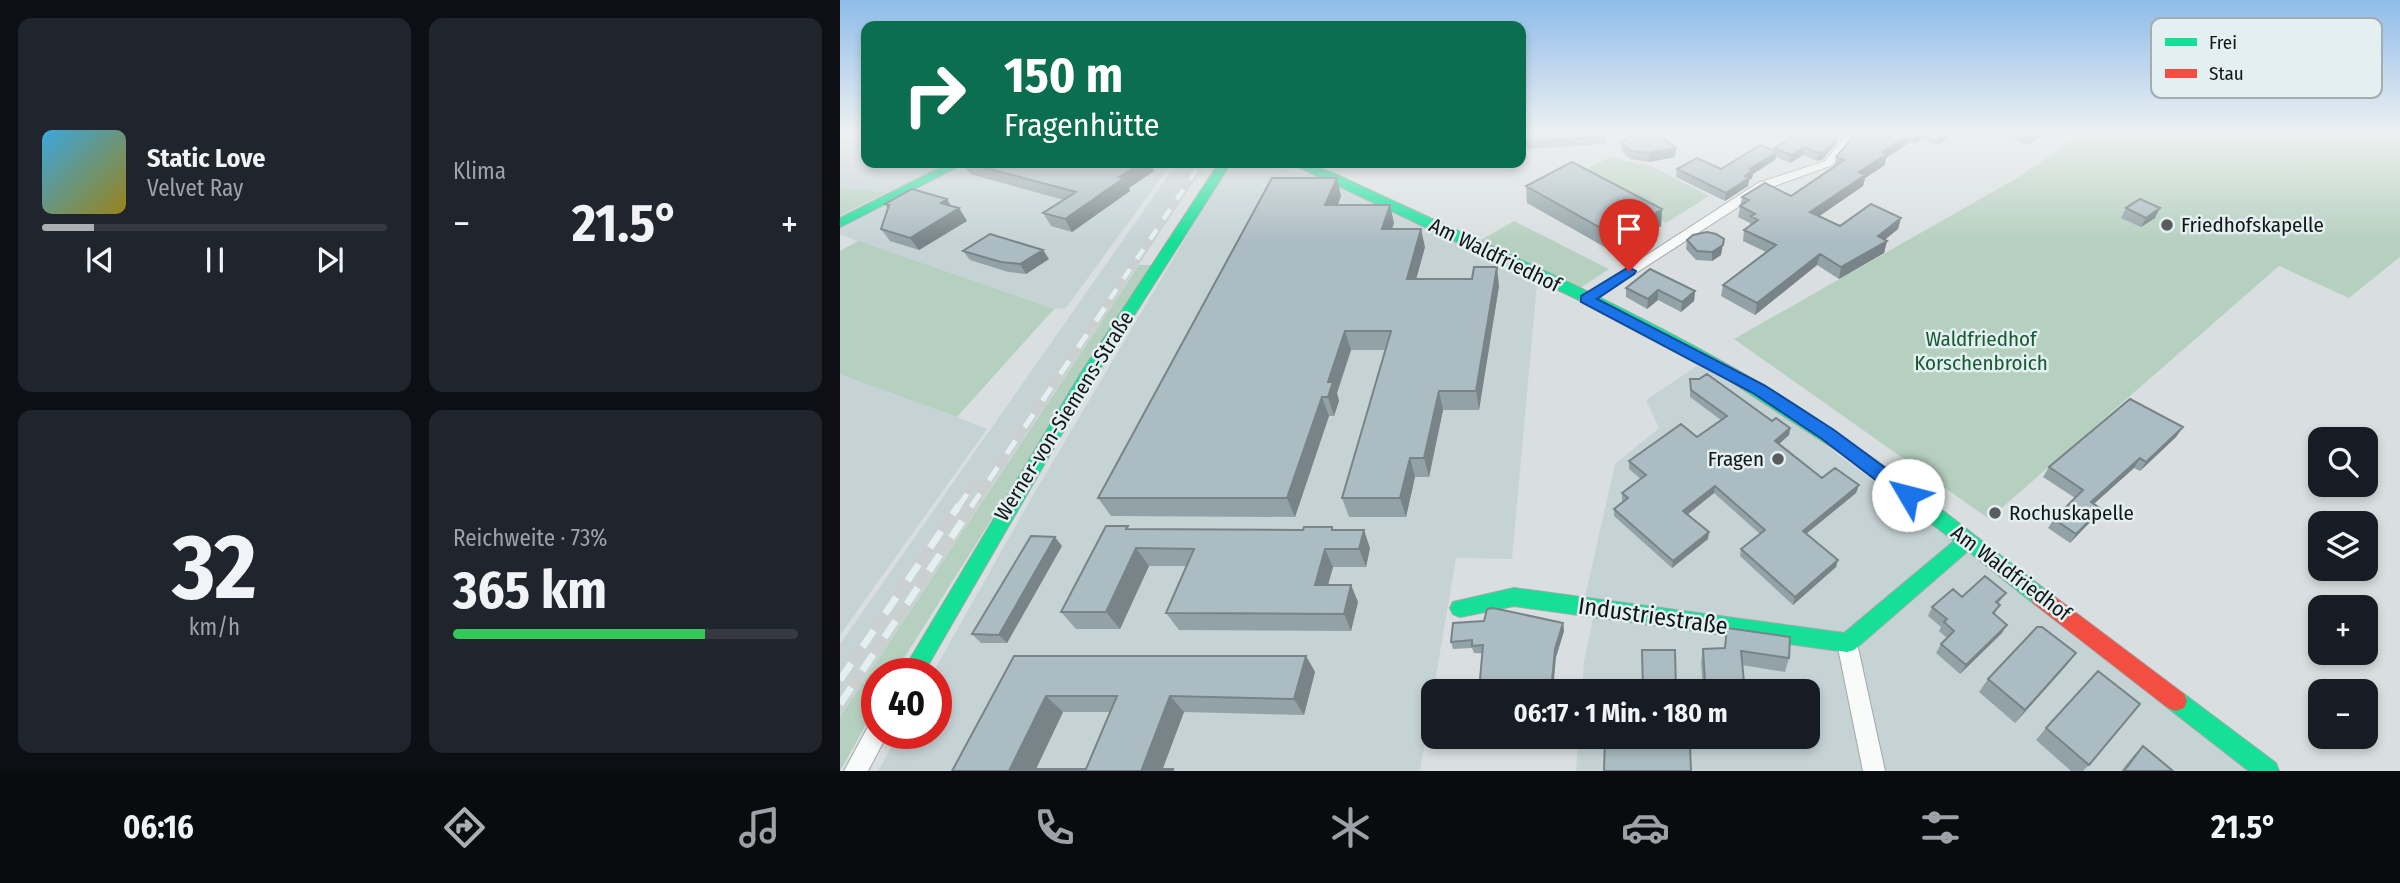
<!DOCTYPE html>
<html lang="de">
<head>
<meta charset="utf-8">
<style>
	body { margin:0; font-family:"Fira Sans Condensed",sans-serif; background:#20242c; color:#f1f3f6; height:100vh; display:flex; flex-direction:column; font-size:26px; white-space:nowrap }
	* { box-sizing:border-box; margin:0 }
	p { font-size:23px; color:#9ea1a6 }
	.icon { flex:none; width:38px; height:38px; fill:none; stroke:currentColor; stroke-width:2; stroke-linecap:round; stroke-linejoin:round }
	.map { position:relative; flex:1; overflow:hidden }
	.drawer { display:flex; flex-direction:column; gap:18px; padding:18px; background:#0d0f14; width:840px }
	.drawer>* { flex:none }
	.banner { position:absolute; left:21px; top:21px; width:665px; height:147px; border-radius:14px; box-shadow:0 4px 10px #0003; background:#0b6e4f; color:#fff; overflow:hidden }
	.tools { position:absolute; left:1468px; top:427px; display:grid; gap:14px }
	.tools a { display:grid; place-items:center; width:70px; height:70px; border-radius:14px; background:#171b24; box-shadow:0 4px 10px #0003; font-size:35px }
	.speed { position:absolute; left:21px; top:658px; display:flex; gap:14px; font-size:35px; font-weight:700; text-align:center }
	.speed>* { display:grid; place-content:center; width:91px; height:91px; border-radius:50%; background:#171b24; box-shadow:0 4px 10px #0003; line-height:1 }
	.speed .limit { border:10px solid #d22; background:#fff; color:#111 }
	.pin { position:absolute; display:grid; place-items:center; width:60px; height:60px; color:#fff; margin:-72px -30px; border-radius:50% 50% 50% 0; rotate:-45deg; box-shadow:0 0 7px #0007 }
	.pin .icon { rotate:45deg }
	.me { position:absolute; width:77px; margin:-38px; rotate:307deg; stroke-linejoin:round; filter:drop-shadow(0 0 5px #0008) }
	.turn { display:flex; align-items:center; gap:24px; height:147px; padding:0 28px; font-size:32px }
	.turn .icon { width:91px; height:91px; stroke-width:2.5 }
	.turn b { display:block; font-size:49px; line-height:60px }
	.big { font-size:52px; font-weight:700; line-height:1.1 }
	.drawer .tile { flex:1; display:flex; flex-direction:column; justify-content:center; gap:10px; min-width:0; padding:0 24px; border-radius:14px; background:#20242c }
	.drawer .dial { align-items:center; gap:0 }
	.dial b { font-size:91px; line-height:1 }
	.song { display:flex; align-items:center; gap:21px }
	.cover { width:84px; height:84px; border-radius:10px; background:linear-gradient(135deg,hsl(200 70% 55%),hsl(50 70% 35%)) }
	.played { height:7px; border-radius:4px; background:linear-gradient(90deg,#acafb1 15%,#363941 15%) }
	.keys { display:flex; justify-content:space-around; direction:ltr }
	.heat { display:flex; justify-content:space-between; align-items:center; font-size:38px; direction:ltr }
	.charge { height:10px; border-radius:5px; background:linear-gradient(90deg,#34c759 73%,#363941 0) }
	.drawer .tiles { flex:1; display:grid; gap:18px; grid-template-columns:repeat(2,1fr) }
	.trip { position:absolute; left:581px; top:679px; width:399px; height:70px; border-radius:14px; background:#171b24; box-shadow:0 4px 10px #0003; font-weight:700; line-height:70px; text-align:center }
	.tab-bar { display:flex; height:112px; justify-content:space-around; align-items:center; background:#090b0e; color:#9ea1a6 }
	.tab-bar .icon { width:49px; height:49px }
	.tab-bar .selected { color:#acafb1 }
	.tab-bar b { font-size:32px; color:#f1f3f6 }
	main { display:flex; flex:1; min-height:0 }
	.map>svg:first-child { display:block }
	.built { fill:#c6d3d5 }
	.green { fill:#b6d0c0 }
	.lines { fill:none; stroke-linecap:round; stroke-linejoin:round }
	.street-casing { stroke:#a3a7a8; stroke-width:2 }
	.fast-casing { stroke:#a3a7a8; stroke-width:2 }
	.jam-casing { stroke:#a3a7a8; stroke-width:2 }
	.street { fill:#f9fafa; fill-rule:evenodd }
	.fast { fill:#16e098; fill-rule:evenodd }
	.jam { fill:#f24e42; fill-rule:evenodd }
	.rail-far2-casing { stroke:#cccfcf; stroke-width:6 }
	.rail-far1-casing { stroke:#cccfcf; stroke-width:8 }
	.rail-casing { stroke:#cccfcf; stroke-width:10 }
	.rail-far2 { stroke:#e3eff0; stroke-width:4.5; stroke-dasharray:12; stroke-linecap:butt }
	.rail-far1 { stroke:#e3eff0; stroke-width:5; stroke-dasharray:16; stroke-linecap:butt }
	.rail { stroke:#e3eff0; stroke-width:7; stroke-dasharray:20; stroke-linecap:butt }
	.wall { fill:#93a2a7; fill-rule:evenodd }
	.shaded-wall { fill:#788488 }
	.building { fill:#abbcc2; stroke:#788488; stroke-width:2; fill-rule:evenodd }
	.route { fill:#1a73e8; stroke:#114b97; stroke-width:2 }
	.poi-dot { fill:#585c5d; stroke:#e3eff0; stroke-width:2.5 }
	.labels { text-anchor:middle; stroke-width:5; stroke-linejoin:round; paint-order:stroke }
	.poi-label { font-size:21px; fill:#121617; stroke:#e3eff0; text-anchor:start }
	.street-label { font-size:21px; fill:#121617; stroke:#e3eff0 }
	.park-label { font-size:21px; fill:#165b34; stroke:#e3eff0 }
	.near-street-label { font-size:24px; fill:#121617; stroke:#e3eff0 }
	.key { fill:#e3eff0; stroke:#a4aeaf; stroke-width:2 }
	.key-label { font-size:19px; fill:#121617 }
</style>
</head>
<body>
<main>
<section class="drawer">
<div class="tiles">
<div class="tile">
<div class="song"><i class="cover"></i><div><b>Static Love</b><p>Velvet Ray</p></div></div>
<div class="played"></div>
<div class="keys"><svg class="icon" aria-label="previous" viewBox="0 0 24 24"><path d="M18 5L8 12l10 7zM5 5v14"/></svg><svg class="icon" aria-label="pause" viewBox="0 0 24 24"><path d="M8 5v14M16 5v14"/></svg><svg class="icon" aria-label="next" viewBox="0 0 24 24"><path d="M6 5l10 7-10 7zM19 5v14"/></svg></div>
</div>
<div class="tile"><p>Klima</p>
<div class="heat"><a>−</a><b class="big">21.5°</b><a>+</a></div>
</div>
<div class="tile dial"><b>32</b><p>km/h</p></div>
<div class="tile"><p>Reichweite · 73%</p><b class="big">365 km</b><div class="charge"></div></div>
</div>
</section>
<div class="map">
<svg width="1560" height="771" viewBox="0 0 1560 771">
	<rect width="100%" height="100%" fill="#d9dfe0"/>
	<path class="built" d="M0 134H26V163H332L226 308 214 309 54 256 0 234V216L44 192 0 188Z
		M337 163H366L0 717V644Z
		M409 163 495 179 697 283 672 559 616 558 580 771H38L59 733H96V674H92L192 497 375 188 390 169Z
		M857 366 892 381 983 443 1419 771H736L739 737H968V691H742L744 661 757 600 745 597 775 464 819 428 806 400Z
		M0 372 147 429 0 635Z"/>
	<path class="green" d="M1233 134H1560V257L1509 298 1439 266 1149 519 894 339 1177 178 1238 137Z
		M770 157 811 166 869 196 826 223 735 176Z
		M0 188 45 192 0 216Z
		M674 221 769 269 740 288 641 240Z
		M18 241 214 309 117 417 0 374V251Z
		M299 265H312L54 674H37V705L0 771V717Z"/>
	<g class="lines">
		<g class="street-casing">
			<path id="street" d="M1007 134H1018L993 165 926 189 751 302H741L739 299 918 183 985 161Z
				M1007 634 1014 636 1017 643 1045 771H1023L997 643 1000 636Z
				M37 722V733H48L28 771H4L29 725Z"/>
		</g>
		<g class="fast-casing">
			<path id="fast" d="M110 163H125L0 227V218Z
				M379 163H391L253 380 83 674H61L241 373Z
				M450 163H466L495 174C642 243 794 307 933 391 1030 450 1117 523 1207 591L1210 597 1207 603 1200 606 1193 603 1128 551 1014 650 1007 652 674 606 620 617 613 614 610 608 613 602 674 588 1004 633 1114 541 1002 454 881 375 735 298Z
				M1336 691 1344 694 1436 763 1439 771H1409L1328 708 1325 701 1328 694Z"/>
		</g>
		<g class="jam-casing">
			<path id="jam" d="M1200 588 1207 591 1344 694 1347 701 1344 708 1336 711 1328 708 1193 603 1190 597 1193 591Z"/>
		</g>
		<use href="#street" class="street"/>
		<use href="#fast" class="fast"/>
		<use href="#jam" class="jam"/>
		<g class="rail-far2-casing">
			<path id="rail-far2" d="M270 299 361 163"/>
		</g>
		<g class="rail-far1-casing">
			<path id="rail-far1" d="M118 507 136 481
				M131 507 272 297"/>
		</g>
		<g class="rail-casing">
			<path id="rail" d="M0 680 119 505
				M0 704 133 505"/>
		</g>
		<use href="#rail-far2" class="rail-far2"/>
		<use href="#rail-far1" class="rail-far1"/>
		<use href="#rail" class="rail"/>
	</g>
	<path class="wall" d="M684 134 766 137V144L686 149Z
		M1018 134H1114L1097 145 1082 139 1075 144 1070 142 1046 158 1045 165 1025 178 1023 186 979 216 1000 226 1061 218 1058 229 1045 240 1047 241 1044 253 999 279 977 265 915 315 881 296 883 285 926 252 903 241 904 230 910 226V223L898 217 902 197 951 196 994 167 996 157Z
		M1159 134H1203L1187 145Z
		M781 142 835 157 809 162 790 159 781 150Z
		M996 143 983 159 977 161 963 155 950 163 936 157 935 160 913 174 912 178 909 180 908 186 885 201 836 177 837 169H881L934 151V148Z
		M123 163H310L314 171 289 188 290 191 232 232 211 226 203 213 224 200 130 174Z
		M686 186 822 209 821 226 777 254 687 203Z
		M501 196 498 205 554 223 552 229 585 247 576 279 659 286 639 410H603L589 477H575L566 517H509L502 498 545 350H511L497 393 499 401 494 416H489L455 517 271 516 258 498Z
		M45 204 111 206 119 208 127 221 79 250 50 241 41 229 48 209Z
		M1286 208 1315 218 1301 227 1281 218Z
		M847 240 881 255 872 261 856 260 846 249Z
		M123 251 209 259 186 274 168 272 130 260Z
		M786 288 855 291 854 301 841 312 818 300 807 309 786 297Z
		M850 379 932 421 950 428 949 435 939 444 982 478 1019 485 1016 493 966 534 998 560 996 567 953 605 900 556 901 549 920 534 874 493 848 514 868 539 832 568 774 516V509L783 502 782 501V493L801 479 789 469V461L857 437 881 420 850 397Z
		M1343 427 1336 437 1300 471 1294 468 1253 504 1254 518 1230 543 1208 528 1214 519 1235 498 1203 477 1209 467Z
		M492 527 494 530 530 548 526 567H493L488 585H511L518 602 511 631 339 630 326 613 346 566H309L280 629H236L221 612 290 529 463 530Z
		M222 546 167 643H141L132 634Z
		M1166 593 1158 604 1155 614 1162 633 1120 674 1096 653 1101 644 1107 638 1099 631 1101 627 1088 616 1092 607 1122 597Z
		M723 623 724 631 716 657 634 653 632 648 613 649 611 642Z
		M887 628 949 658 945 672 902 665 904 682 902 691H863L861 662 863 649 884 648Z
		M1236 653 1225 667 1175 723 1139 692 1148 679Z
		M174 656H466L475 672 464 715 344 712 322 769H333L335 771H112ZM223 712H270L246 769H196Z
		M1206 728 1249 765 1243 771H1231L1196 740Z
		M1303 746 1333 771H1281L1294 755Z"/>
	<path class="shaded-wall" d="M1068 134H1072L1070 142 1046 158 1045 165 1025 178 1023 186 968 224 970 212 1043 152Z
		M1077 134H1084L1082 139 1075 144Z
		M1100 134H1114L1097 145Z
		M1192 134H1203L1187 145 1192 135Z
		M998 136 996 143 983 159 977 161 979 153Z
		M964 147 963 155 950 163 951 155Z
		M836 148 835 157 809 162V153Z
		M937 152 935 160 913 174 912 178 909 180 908 186 885 201 886 193 905 176 910 169Z
		M302 163H310L314 171 289 188 290 191 232 232 225 219 279 177Z
		M497 178 501 196 490 223 485 205Z
		M107 199 114 211 119 208 127 221 79 250 70 238 101 203Z
		M550 205 554 223 546 247 542 229Z
		M1320 208 1315 218 1301 227 1306 218Z
		M822 209 821 226 777 254V237Z
		M1061 218 1058 229 1035 247 1038 236Z
		M581 229 585 247 571 298 567 279Z
		M884 239 881 255 872 261V252Z
		M1047 241 1044 253 999 279 1001 267Z
		M203 250 209 259 186 274 180 264Z
		M980 254 977 265 915 315 917 303Z
		M657 267 659 286 639 410 636 391Z
		M818 290V300L807 309 808 299Z
		M855 291 854 301 841 312 842 302Z
		M505 331 511 350 497 393 499 401 494 416 488 397V382Z
		M599 391 603 410 589 477 584 458Z
		M482 397 489 416 455 517 447 498Z
		M1343 427 1336 437 1300 471 1306 462Z
		M950 428 949 435 933 449 935 441Z
		M570 458 575 477 566 517 560 498Z
		M1300 458 1294 468 1245 512 1251 502Z
		M1019 485 1016 493 961 538 963 531Z
		M875 486 874 493 843 518V511Z
		M1261 509 1254 518 1230 543 1236 534Z
		M524 530 530 548 526 567 519 549Z
		M869 532 868 539 832 568 833 561Z
		M215 537 222 546 167 643 159 635Z
		M296 548 309 566 280 629 266 612Z
		M485 549 493 567 483 602 475 585Z
		M998 560 996 567 953 605 955 597Z
		M511 585 518 602 511 631 504 614Z
		M723 623 724 631 716 657 713 691H711L715 649Z
		M1167 625 1162 633 1120 674 1126 665Z
		M1236 653 1225 667 1175 723 1185 710Z
		M466 656 475 672 464 715 454 699Z
		M206 696 223 712 195 771 170 769Z
		M330 696 344 712 322 771 302 769Z"/>
	<path class="building" d="M684 134H761L766 137 686 142Z
		M796 134H816L836 148 809 153 790 151 781 142Z
		M957 134H994L998 136 985 151 979 153 964 147 951 155 934 148Z
		M1018 134H1068L1043 152 1047 154 1019 172 1025 175 970 212 1000 226 1031 204 1061 218 1038 236 1047 241 1001 267 980 254 917 303 883 285 936 245 904 230 918 220 911 216 915 214 900 206 909 200 902 197 925 183 951 196 1004 160 996 157 1012 138Z
		M920 145 937 152 910 169 913 170 905 176 909 178 886 193 837 169 857 158 881 169Z
		M732 162 822 209 777 237 686 186Z
		M127 163H302L279 177 284 178 225 219 203 213 236 192Z
		M432 178H497L485 205H550L542 229H581L567 279H632L634 267H657L636 391H599L584 458H570L560 498H502L551 331H505L488 382H493L488 397H482L447 498H258Z
		M72 189 107 199 101 203 119 208 70 238 41 229 49 205 45 204Z
		M1300 199 1320 208 1306 218 1286 208Z
		M867 232 876 234 884 239 883 245 872 252 857 251 847 240 853 235Z
		M150 234 203 250 180 264 161 262 123 251Z
		M810 269 855 291 842 302 818 290 808 299 786 288Z
		M867 374 932 421 936 418 950 428 935 441 982 478 995 468 1019 485 963 531 998 560 955 597 901 549 925 530 875 486 843 511 869 532 833 561 774 509 788 498 782 493 806 475 789 461 841 424 857 437 887 416 851 390 850 379H859Z
		M1290 399 1343 427 1306 462 1300 458 1251 502 1261 509 1236 534 1214 519 1243 490 1209 467Z
		M266 526H288L286 529 463 530 464 527H492V530H524L519 549H485L475 585H511L504 614 326 613 354 549 296 548 266 612H221Z
		M191 536 215 537 159 635 132 634Z
		M1145 576 1166 593 1156 602 1160 605 1153 613 1167 625 1126 665 1101 644 1114 631 1104 622 1107 619 1092 607 1113 589 1122 597Z
		M653 608 723 623 715 649 711 691H639L643 645 632 646V640L611 642 613 623 644 621 647 609Z
		M1197 627H1202L1236 653 1185 710 1148 679Z
		M887 628 950 637 949 658 901 651 904 682H865L863 649 885 648Z
		M802 650H835L836 691H803Z
		M174 656H466L454 699 330 696 302 769H333L332 771H112ZM206 696H277L246 769H170Z
		M1258 671 1300 704 1249 765 1206 728Z
		M765 737H838V747H850L851 771H764Z
		M1303 746 1333 771H1284Z"/>
	<linearGradient id="sky" x2="0" y2="1"><stop stop-color="#8fbcea"/><stop offset="0.55" stop-color="#eef1f1"/><stop offset="1" stop-color="#eef1f1" stop-opacity="0"/></linearGradient>
	<rect width="1560" height="242" fill="url(#sky)"/>
	<path class="route" d="M789 267 796 271 794 274 757 299 924 385 994 430 1075 490 1077 495 1075 500 1068 502 1062 500 982 439 913 393 741 302V296Z"/>
	<g class="poi-dot">
		<circle cx="1327" cy="225" r="7"/>
		<circle cx="938" cy="459" r="7"/>
		<circle cx="1155" cy="513" r="7"/>
	</g>
	<g class="labels">
		<g class="poi-label">
			<text x="1341" y="232">Friedhofskapelle</text>
			<text x="924" y="466" text-anchor="end">Fragen</text>
			<text x="1169" y="520">Rochuskapelle</text>
		</g>
		<g class="street-label">
			<text transform="translate(655 255) rotate(26)" y="7">Am Waldfriedhof</text>
			<text transform="translate(224 416) rotate(-58)" y="7">Werner-von-Siemens-Straße</text>
			<text transform="translate(1171 573) rotate(37)" y="7">Am Waldfriedhof</text>
		</g>
		<g class="park-label">
			<text x="1141" y="346">Waldfriedhof<tspan x="1141" dy="24">Korschenbroich</tspan></text>
		</g>
		<g class="near-street-label">
			<text transform="translate(813 616) rotate(8)" y="8">Industriestraße</text>
		</g>
	</g>
	<rect x="1311" y="18" width="231" height="80" rx="10" class="key"/>
	<rect x="1325" y="38" width="32" height="8" fill="#16e098"/>
	<rect x="1325" y="69" width="32" height="9" fill="#f24e42"/>
	<g class="key-label">
		<text x="1369" y="49">Frei</text>
		<text x="1369" y="80">Stau</text>
	</g>
</svg>
<div class="tools">
<a><svg class="icon" aria-label="search" viewBox="0 0 24 24"><circle cx="10" cy="10" r="6"/><path d="M15 15l6 6"/></svg></a>
<a><svg class="icon" aria-label="layers" viewBox="0 0 24 24"><path d="M12 4l9 5-9 5-9-5zM3 14l9 5 9-5"/></svg></a>
<a>+</a>
<a>−</a>
</div>
<div class="speed"><div class="limit">40</div></div>
<div class="pin" style="left:789px;top:271px;background:#d93025"><svg class="icon" aria-label="arrive" viewBox="0 0 24 24"><path d="M6 21V4h12l-3 4 3 4H6"/></svg></div>
<svg class="me" style="left:1068px;top:495px" viewBox="-20 -20 40 40"><circle r="19" fill="#fff"/><path d="M0-13L10 11 0 6-10 11z" fill="#1a73e8"/></svg>
<div class="trip">06:17 · 1 Min. · 180 m</div>
<div class="banner">
<div class="turn"><svg class="icon" aria-label="right" viewBox="0 0 24 24"><path d="M7 20v-9h11M14 6l5 5-5 5"/></svg><div><b>150 m</b>Fragenhütte</div></div>
</div>
</div>
</main>
<nav class="tab-bar">
<b>06:16</b>
<svg class="icon selected" aria-label="directions" viewBox="0 0 24 24"><path d="M12 3l9 9-9 9-9-9zM9 14v-3h6M13 9l2 2-2 2"/></svg>
<svg class="icon" aria-label="music" viewBox="0 0 24 24"><path d="M9 18V5l10-2v13"/><circle cx="6" cy="18" r="3"/><circle cx="16" cy="16" r="3"/></svg>
<svg class="icon" aria-label="phone" viewBox="0 0 24 24"><path d="M5 4h4l2 5-3 2q2 4 5 5l2-3 5 2v4C11 20 4 13 5 4z"/></svg>
<svg class="icon" aria-label="climate" viewBox="0 0 24 24"><path d="M12 3v18M4 7l16 10M4 17L20 7"/></svg>
<svg class="icon" aria-label="car" viewBox="0 0 24 24"><path d="M5 17H2v-5l4-1 3-4h7l3 4 3 1v5h-3M9 17h6M6 11h13"/><circle cx="7" cy="17" r="2"/><circle cx="17" cy="17" r="2"/></svg>
<svg class="icon" aria-label="filters" viewBox="0 0 24 24"><path d="M4 7h16M4 17h16"/><circle cx="9" cy="7" r="2"/><circle cx="15" cy="17" r="2"/></svg>
<b>21.5°</b>
</nav>
</body>
</html>
